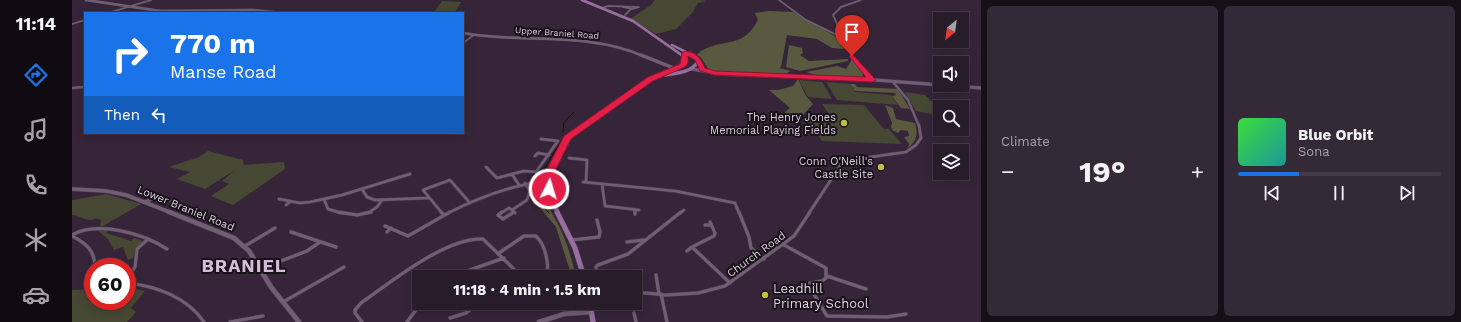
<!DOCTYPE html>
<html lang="en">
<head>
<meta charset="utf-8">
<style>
	body { margin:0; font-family:"Work Sans",sans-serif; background:#342937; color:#f1f3f6; height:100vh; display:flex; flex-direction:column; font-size:15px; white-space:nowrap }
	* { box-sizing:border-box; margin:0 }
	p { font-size:13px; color:#a5a1a9 }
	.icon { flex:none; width:22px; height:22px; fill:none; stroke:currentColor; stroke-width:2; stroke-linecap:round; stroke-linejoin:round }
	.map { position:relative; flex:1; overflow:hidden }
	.drawer { display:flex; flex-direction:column; gap:6px; padding:6px; background:#160f18; width:480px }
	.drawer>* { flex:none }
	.banner { position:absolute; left:12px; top:12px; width:380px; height:122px; border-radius:0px; box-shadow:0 2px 10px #0003,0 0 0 1px #443a47; background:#1a73e8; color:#fff; overflow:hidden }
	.needle { width:26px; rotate:209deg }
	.controls { position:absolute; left:861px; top:12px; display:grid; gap:8px }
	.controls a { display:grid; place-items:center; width:36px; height:36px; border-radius:0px; background:#281c2b; box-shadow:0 2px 10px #0003,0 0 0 1px #443a47; font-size:20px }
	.speed { position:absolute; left:12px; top:258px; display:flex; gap:8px; font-size:20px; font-weight:700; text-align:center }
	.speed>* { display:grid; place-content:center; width:52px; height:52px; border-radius:50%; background:#281c2b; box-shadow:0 2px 10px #0003,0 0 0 1px #443a47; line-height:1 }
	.speed .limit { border:6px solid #d22; background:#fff; color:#111 }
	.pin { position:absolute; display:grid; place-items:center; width:34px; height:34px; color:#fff; margin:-41px -17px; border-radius:50% 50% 50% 0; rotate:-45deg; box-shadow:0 0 4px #0007 }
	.pin .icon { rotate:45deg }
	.me { position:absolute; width:44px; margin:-22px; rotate:5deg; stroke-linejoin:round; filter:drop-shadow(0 0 3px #0008) }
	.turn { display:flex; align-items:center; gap:14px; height:84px; padding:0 20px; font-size:18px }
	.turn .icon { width:52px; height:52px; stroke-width:2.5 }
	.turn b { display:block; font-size:28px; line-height:34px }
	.then { display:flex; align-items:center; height:38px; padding:0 20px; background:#0003; gap:8px; font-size:15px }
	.big { font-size:30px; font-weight:700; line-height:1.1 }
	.drawer .widget { flex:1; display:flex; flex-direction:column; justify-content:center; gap:6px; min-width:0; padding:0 14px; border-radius:6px; background:#342937 }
	.song { display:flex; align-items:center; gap:12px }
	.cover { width:48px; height:48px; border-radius:6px; background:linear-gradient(135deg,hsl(120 70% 55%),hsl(180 70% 35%)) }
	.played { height:4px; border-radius:2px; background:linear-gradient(90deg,#1a73e8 30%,#443a47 30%) }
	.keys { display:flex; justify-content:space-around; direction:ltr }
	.heat { display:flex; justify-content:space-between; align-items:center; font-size:22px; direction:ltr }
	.drawer .tiles { flex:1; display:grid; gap:6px; grid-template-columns:repeat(2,1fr) }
	.trip { position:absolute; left:340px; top:270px; width:230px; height:40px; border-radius:0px; background:#281c2b; box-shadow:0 2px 10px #0003,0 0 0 1px #443a47; font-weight:700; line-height:40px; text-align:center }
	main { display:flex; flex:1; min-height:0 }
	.tabs { display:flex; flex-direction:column; width:72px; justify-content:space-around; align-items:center; background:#100b11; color:#a5a1a9 }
	.tabs .icon { width:28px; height:28px }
	.tabs .current { color:#1a73e8 }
	.tabs b { font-size:18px; color:#f1f3f6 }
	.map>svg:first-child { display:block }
	.green { fill:#474833 }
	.forest { fill:#58593f }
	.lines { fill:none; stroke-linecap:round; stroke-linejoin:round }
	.stream { stroke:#151500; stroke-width:1 }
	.minor-far3-casing { stroke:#4e4051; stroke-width:2 }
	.minor-far2-casing { stroke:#4e4051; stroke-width:3 }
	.minor-far1-casing { stroke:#4e4051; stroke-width:3.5 }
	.minor-casing { stroke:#4e4051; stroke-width:4 }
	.tertiary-far3-casing { stroke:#4e4051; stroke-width:3 }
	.tertiary-far2-casing { stroke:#4e4051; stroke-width:4 }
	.tertiary-far1-casing { stroke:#4e4051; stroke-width:4.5 }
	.tertiary-casing { stroke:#4e4051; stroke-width:5.5 }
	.primary-far3-casing { stroke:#4e4051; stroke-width:3 }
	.primary-far2-casing { stroke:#4e4051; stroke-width:4 }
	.primary-far1-casing { stroke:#4e4051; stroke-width:5 }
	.primary-casing { stroke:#4e4051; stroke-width:6 }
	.minor-far3 { stroke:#715e75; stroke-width:1.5 }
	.minor-far2 { stroke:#715e75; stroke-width:2 }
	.minor-far1 { stroke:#715e75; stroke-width:2.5 }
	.minor { stroke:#715e75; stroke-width:3 }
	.tertiary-far3 { stroke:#715e75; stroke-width:2.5 }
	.tertiary-far2 { stroke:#715e75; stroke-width:3 }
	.tertiary-far1 { stroke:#715e75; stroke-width:3.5 }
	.tertiary { stroke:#715e75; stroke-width:4.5 }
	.primary-far3 { stroke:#986ea0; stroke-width:2.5 }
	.primary-far2 { stroke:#986ea0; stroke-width:3 }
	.primary-far1 { stroke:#986ea0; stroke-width:4 }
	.primary { stroke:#986ea0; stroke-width:5 }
	.route { fill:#e11d48; stroke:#92132f }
	.poi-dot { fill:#bdbf43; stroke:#19111a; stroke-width:1.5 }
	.labels { text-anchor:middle; stroke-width:4; stroke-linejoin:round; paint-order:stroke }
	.far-street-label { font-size:9px; fill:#dacfdb; stroke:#19111a }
	.poi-label { font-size:11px; fill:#dacfdb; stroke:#19111a; text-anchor:end }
	.street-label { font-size:11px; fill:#dacfdb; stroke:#19111a }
	.near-poi-label { font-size:13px; fill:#dacfdb; stroke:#19111a; text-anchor:start }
	.near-district-label { font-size:18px; font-weight:bold; letter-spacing:1px; fill:#d2bdd6; stroke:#19111a }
</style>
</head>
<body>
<main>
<nav class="tabs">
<b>11:14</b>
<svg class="icon current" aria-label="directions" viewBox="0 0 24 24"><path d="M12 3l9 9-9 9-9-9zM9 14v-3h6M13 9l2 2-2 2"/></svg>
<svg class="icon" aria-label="music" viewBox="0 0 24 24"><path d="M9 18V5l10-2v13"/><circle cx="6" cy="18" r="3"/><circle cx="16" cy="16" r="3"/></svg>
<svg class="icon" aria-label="phone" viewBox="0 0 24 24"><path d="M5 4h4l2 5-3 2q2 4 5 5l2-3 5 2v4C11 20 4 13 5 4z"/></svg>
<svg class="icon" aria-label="climate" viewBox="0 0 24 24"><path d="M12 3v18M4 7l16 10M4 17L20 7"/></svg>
<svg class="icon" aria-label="car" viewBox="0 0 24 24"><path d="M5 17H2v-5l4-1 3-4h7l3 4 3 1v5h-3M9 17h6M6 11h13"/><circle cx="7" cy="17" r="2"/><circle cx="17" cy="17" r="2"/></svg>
</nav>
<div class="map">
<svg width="909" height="322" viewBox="0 0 909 322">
	<rect width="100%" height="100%" fill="#362539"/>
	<path class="green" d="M583 0H629L635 1 626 3 620 13 604 29 584 34 558 19 579 5Z
		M370 1 389 2 382 13 362 12Z
		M727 80 750 82 760 99 736 97Z
		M754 82 778 84 783 92 819 95 826 105 765 100Z
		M833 92 853 95 868 109V116L844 111Z
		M750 104 792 105 812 129H817L830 144 750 141 733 116 759 117Z
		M136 151 171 160 172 165 212 162 213 169 161 205 139 196 157 184 150 181 163 170 133 189 105 179 118 172 97 167 127 157Z
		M34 194 69 204 31 226H28L29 220C24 218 24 219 19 220 13 220 6 215 0 215V200Z
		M24 229 36 231 34 233 59 241 62 238 69 240 70 242 63 249 61 258 56 260 51 247 42 250 36 239Z
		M55 287 73 291 59 308 64 312 55 322H0V290L21 289V301H55Z"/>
	<path class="forest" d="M697 11 722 12 763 36 772 49 760 48 745 39 715 35 709 67 707 68 719 71 711 75 642 72C631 67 634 60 625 55L629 51C653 37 670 50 686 20L683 13Z
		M717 45 730 48 731 53 728 55 737 61 776 59V61L728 71 714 67Z
		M780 59 791 73 790 78 749 77 734 72 765 66 774 69Z
		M726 79 734 96 741 104 730 116 717 121 713 112 718 108 697 90H706L721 86Z
		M778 84H783L785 87 826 89 838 109 829 108 820 96 824 95 823 93 783 91Z
		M813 105 821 108 824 119 843 123C846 134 845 141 836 148L837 144 832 137 837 136 836 131 829 130 826 133 820 130 819 126 820 123Z
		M463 190 472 191C474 205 481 214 487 226 495 242 500 260 504 277H500L484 227 463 202Z"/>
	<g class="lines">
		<path class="stream" d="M491 132 492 122 502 112
			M469 174 490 140
			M470 205 477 213"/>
		<g class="minor-far3-casing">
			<path id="minor-far3" d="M707 0 734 20 765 35
				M530 8 536 6 567 7 560 9 551 7
				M36 13 79 0
				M553 15 559 9
				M0 24 13 20
				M391 43 402 35
				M781 56 767 39 766 26 761 15 769 7 789 0"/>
		</g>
		<g class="minor-far2-casing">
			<path id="minor-far2" d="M780 55 800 80
				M821 82 836 100 847 126
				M0 88 13 87"/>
		</g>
		<g class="minor-far1-casing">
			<path id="minor-far1" d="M463 156 466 153 477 155
				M497 158 515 160 514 182
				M414 167 425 178 452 171 464 172 486 141 469 139
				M440 174 447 185
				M511 182 603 191 663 203 667 213
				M530 184 533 206 567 210
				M290 189 295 197 303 200 356 198
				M207 199 228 203 238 202 270 195 338 174
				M252 199 256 209 269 213
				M72 202 86 197 109 204
				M214 205 219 201
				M440 210 443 213
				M440 210 455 200 458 191 453 183
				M563 210V213
				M296 213 305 207 310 200
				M370 213 351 190 378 180 398 203
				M376 213C408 197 441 184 477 181
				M429 213 437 208 440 210
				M608 213 612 210
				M737 213 770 163 778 160 834 152 844 145 849 138 847 125"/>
		</g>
		<g class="minor-casing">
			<path id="minor" d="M266 212 285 215 299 212
				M369 212 372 215
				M430 212 426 215 431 219 442 212
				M563 212V214
				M667 212 677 237 679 248 692 259
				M638 222 643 233 642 236 620 247 658 283
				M633 225H639
				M313 226 336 236 378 212
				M219 232 264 247
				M315 232 319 228
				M0 235C26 220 72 234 95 249
				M0 236C14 243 23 251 23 267
				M500 240 527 237 528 232 525 220
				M555 242 571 240
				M712 245 754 268V278L750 281 738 283 737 286 755 316 815 317 834 314
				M173 246 203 228
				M615 251 620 247
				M427 253 452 236H464C474 246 477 263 475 277
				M188 269 235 251 248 242
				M584 275 587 294
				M755 276 794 289
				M378 277 432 258
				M526 277 524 267 526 265 556 254 609 212
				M55 279 63 267 65 249 75 240
				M55 283C84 286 115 297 132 322
				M563 292 595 295 626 293 653 286 722 236 738 212
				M589 294 595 322
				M211 302 272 267
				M492 303 500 313
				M562 313 564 322
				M378 318 394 313 407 303
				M158 322 191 316
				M290 322 283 313V310L289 303C319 282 374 237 411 239L450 277
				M335 322 349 303"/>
		</g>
		<g class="tertiary-far3-casing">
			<path id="tertiary-far3" d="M14 0 88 11 181 10 209 13
				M391 33C451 44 515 31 571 56"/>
		</g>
		<g class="tertiary-far2-casing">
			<path id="tertiary-far2" d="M569 55 604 69
				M626 62 628 67 633 71
				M620 69 649 74 803 80 909 88"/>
		</g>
		<g class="tertiary-far1-casing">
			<path id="tertiary-far1" d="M0 189 34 191 54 195 100 213"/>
		</g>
		<g class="tertiary-casing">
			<path id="tertiary" d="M97 212 162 238 177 251 199 287 227 322
				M467 322 492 314 519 312"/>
		</g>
		<g class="primary-far3-casing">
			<path id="primary-far3" d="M510 0 561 21 611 56
				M600 45 622 56
				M612 56V54L619 53"/>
		</g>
		<g class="primary-far2-casing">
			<path id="primary-far2" d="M610 55 612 58
				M593 75C605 73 618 73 626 62L622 55
				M511 126 579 79 610 66 613 63 612 55"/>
		</g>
		<g class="primary-far1-casing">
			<path id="primary-far1" d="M486 213C469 179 482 146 512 125"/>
		</g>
		<g class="primary-casing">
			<path id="primary" d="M485 212 503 248 512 277
				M518 303 521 322"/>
		</g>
		<use href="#minor-far3" class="minor-far3"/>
		<use href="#minor-far2" class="minor-far2"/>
		<use href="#minor-far1" class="minor-far1"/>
		<use href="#minor" class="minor"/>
		<use href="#tertiary-far3" class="tertiary-far3"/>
		<use href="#tertiary-far2" class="tertiary-far2"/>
		<use href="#tertiary-far1" class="tertiary-far1"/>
		<use href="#tertiary" class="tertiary"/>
		<use href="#primary-far3" class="primary-far3"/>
		<use href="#primary-far2" class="primary-far2"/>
		<use href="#primary-far1" class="primary-far1"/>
		<use href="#primary" class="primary"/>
	</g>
	<path class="route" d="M613 51C625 53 628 57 633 68L643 71 794 77 777 56 780 54 804 80 800 82 642 75 628 71 623 60 616 56V63L613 67 581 81 499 139 482 173V189L477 193 474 192 473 173 492 136 576 77 608 64 610 53Z"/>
	<g class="poi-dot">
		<circle cx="772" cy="123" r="4"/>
		<circle cx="809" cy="167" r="4"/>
		<circle cx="693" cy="295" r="4"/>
	</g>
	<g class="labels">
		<g class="far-street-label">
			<text transform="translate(485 33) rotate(4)" y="3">Upper Braniel Road</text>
		</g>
		<g class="poi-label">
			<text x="764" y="121">The Henry Jones<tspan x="764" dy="13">Memorial Playing Fields</tspan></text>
			<text x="801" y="165">Conn O'Neill's<tspan x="801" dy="13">Castle Site</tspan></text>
		</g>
		<g class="street-label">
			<text transform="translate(114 208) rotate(22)" y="4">Lower Braniel Road</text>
			<text transform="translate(684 254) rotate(-36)" y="4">Church Road</text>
		</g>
		<g class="near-poi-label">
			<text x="701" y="293">Leadhill<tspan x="701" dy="15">Primary School</tspan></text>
		</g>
		<g class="near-district-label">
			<text x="172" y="272">BRANIEL</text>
		</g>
	</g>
</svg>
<div class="controls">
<a><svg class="needle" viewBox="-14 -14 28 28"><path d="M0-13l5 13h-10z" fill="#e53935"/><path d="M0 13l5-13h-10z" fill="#a5a1a9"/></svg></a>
<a><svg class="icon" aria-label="sound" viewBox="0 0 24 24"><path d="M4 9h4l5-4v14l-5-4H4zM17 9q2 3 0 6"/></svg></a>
<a><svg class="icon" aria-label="search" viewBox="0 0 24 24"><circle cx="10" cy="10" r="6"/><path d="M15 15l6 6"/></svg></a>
<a><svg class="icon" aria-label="layers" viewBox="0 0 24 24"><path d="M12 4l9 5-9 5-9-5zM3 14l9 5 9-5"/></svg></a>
</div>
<div class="speed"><div class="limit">60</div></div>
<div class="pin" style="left:780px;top:56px;background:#d93025"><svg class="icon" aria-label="arrive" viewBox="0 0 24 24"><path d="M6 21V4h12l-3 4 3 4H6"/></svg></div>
<svg class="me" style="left:477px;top:189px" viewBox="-20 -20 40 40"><circle r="17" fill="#e11d48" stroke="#fff" stroke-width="3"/><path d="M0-11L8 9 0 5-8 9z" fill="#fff"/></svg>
<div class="trip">11:18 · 4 min · 1.5 km</div>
<div class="banner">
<div class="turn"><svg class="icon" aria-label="right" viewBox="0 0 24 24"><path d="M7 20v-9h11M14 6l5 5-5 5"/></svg><div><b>770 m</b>Manse Road</div></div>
<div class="then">Then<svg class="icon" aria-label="left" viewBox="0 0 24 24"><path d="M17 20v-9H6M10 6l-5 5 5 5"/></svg></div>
</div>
</div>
<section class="drawer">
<div class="tiles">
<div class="widget"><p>Climate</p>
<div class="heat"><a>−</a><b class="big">19°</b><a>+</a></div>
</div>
<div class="widget">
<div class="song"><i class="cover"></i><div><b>Blue Orbit</b><p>Sona</p></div></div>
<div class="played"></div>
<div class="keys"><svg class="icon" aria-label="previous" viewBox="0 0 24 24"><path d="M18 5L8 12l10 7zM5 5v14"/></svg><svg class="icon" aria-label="pause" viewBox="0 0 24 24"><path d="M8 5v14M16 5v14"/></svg><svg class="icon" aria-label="next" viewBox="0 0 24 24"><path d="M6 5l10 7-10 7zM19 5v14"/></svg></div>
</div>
</div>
</section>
</main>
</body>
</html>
